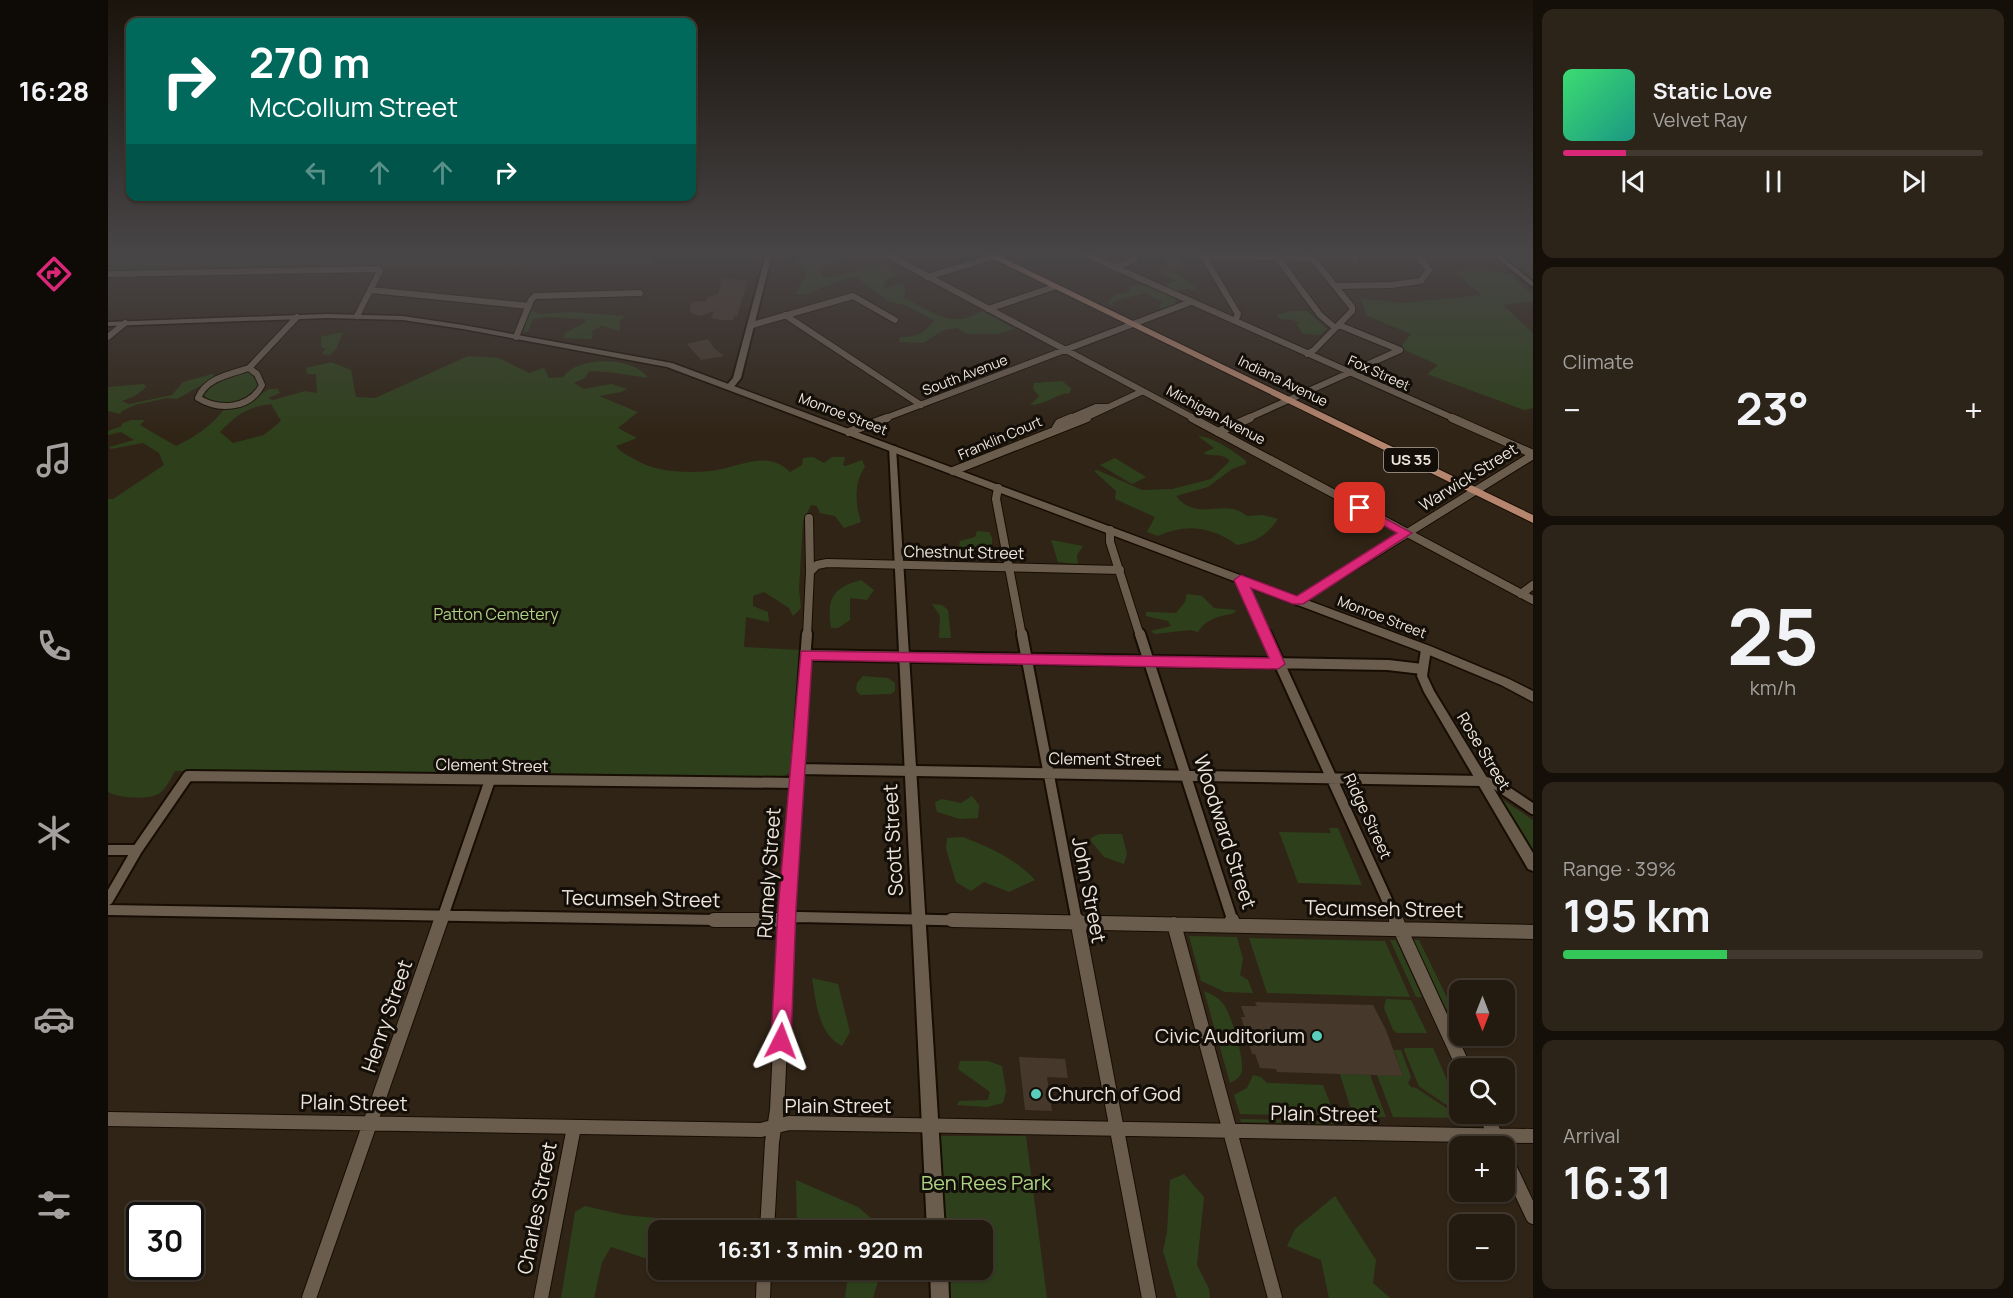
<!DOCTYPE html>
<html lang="en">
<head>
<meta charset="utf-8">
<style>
	body { margin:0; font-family:Manrope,sans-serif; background:#2c2419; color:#f1f3f6; height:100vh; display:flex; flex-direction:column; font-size:22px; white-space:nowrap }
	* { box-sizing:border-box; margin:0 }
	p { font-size:20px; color:#a3a19f }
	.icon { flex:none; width:33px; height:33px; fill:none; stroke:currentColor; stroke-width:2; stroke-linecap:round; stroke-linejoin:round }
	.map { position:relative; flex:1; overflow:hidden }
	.drawer { display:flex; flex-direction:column; gap:9px; padding:9px; background:#140f09; width:480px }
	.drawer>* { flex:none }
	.banner { position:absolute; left:18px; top:18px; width:570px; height:183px; border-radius:12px; box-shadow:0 2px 4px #0004,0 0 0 2px #413930; background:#00695c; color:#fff; overflow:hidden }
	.needle { width:39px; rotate:180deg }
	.controls { position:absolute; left:1341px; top:980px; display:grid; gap:12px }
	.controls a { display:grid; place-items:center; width:66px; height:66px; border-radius:12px; background:#241b10; box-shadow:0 2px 4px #0004,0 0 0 2px #413930; font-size:30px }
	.speed { position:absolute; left:18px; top:1202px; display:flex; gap:12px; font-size:30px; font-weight:700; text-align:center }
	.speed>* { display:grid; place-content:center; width:78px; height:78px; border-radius:50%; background:#241b10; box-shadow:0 2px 4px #0004,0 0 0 2px #413930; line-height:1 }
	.speed .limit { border:3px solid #111; border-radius:9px; background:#fff; color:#111 }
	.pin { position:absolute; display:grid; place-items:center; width:51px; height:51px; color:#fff; margin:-26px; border-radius:12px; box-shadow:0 3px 9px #0006 }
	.me { position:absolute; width:66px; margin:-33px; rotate:3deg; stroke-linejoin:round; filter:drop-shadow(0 0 4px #0008) }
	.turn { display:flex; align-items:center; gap:21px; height:126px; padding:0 24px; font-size:27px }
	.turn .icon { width:78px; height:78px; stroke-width:2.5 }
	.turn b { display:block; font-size:42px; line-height:51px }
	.lanes { display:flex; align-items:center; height:57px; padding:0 24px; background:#0003; justify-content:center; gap:30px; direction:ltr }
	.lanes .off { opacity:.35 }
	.big { font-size:45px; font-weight:700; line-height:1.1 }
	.drawer .tile { flex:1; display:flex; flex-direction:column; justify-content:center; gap:9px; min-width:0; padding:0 21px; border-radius:12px; background:#2c2419 }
	.drawer .dial { align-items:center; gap:0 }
	.dial b { font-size:78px; line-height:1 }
	.song { display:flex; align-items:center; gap:18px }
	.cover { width:72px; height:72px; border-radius:9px; background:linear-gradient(135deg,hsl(140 70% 55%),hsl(170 70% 35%)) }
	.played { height:6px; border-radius:3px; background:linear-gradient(90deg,#db2777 15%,#413930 15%) }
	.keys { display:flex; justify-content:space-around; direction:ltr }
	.heat { display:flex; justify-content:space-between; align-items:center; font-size:33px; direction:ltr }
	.charge { height:9px; border-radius:4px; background:linear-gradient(90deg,#34c759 39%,#413930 0) }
	.trip { position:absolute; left:540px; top:1220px; width:345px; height:60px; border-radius:12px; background:#241b10; box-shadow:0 2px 4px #0004,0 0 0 2px #413930; font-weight:700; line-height:60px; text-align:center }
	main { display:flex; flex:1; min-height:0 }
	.dock { display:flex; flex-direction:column; width:108px; justify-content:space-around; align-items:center; background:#0e0b06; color:#a3a19f }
	.dock .icon { width:42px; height:42px }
	.dock .active { color:#db2777 }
	.dock b { font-size:27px; color:#f1f3f6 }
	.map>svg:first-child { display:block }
	.green { fill:#2e401b; fill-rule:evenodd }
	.building { fill:#47382c }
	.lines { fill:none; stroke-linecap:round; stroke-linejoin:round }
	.minor-far3-casing { stroke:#170d03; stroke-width:8 }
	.minor-far2-casing { stroke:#170d03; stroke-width:10 }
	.minor-far1-casing { stroke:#170d03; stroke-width:14 }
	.minor-casing { stroke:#170d03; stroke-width:16 }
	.tertiary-casing { stroke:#170d03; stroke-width:4 }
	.secondary-casing { stroke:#170d03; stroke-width:3 }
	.primary-casing { stroke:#170d03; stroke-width:2 }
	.minor-far3 { stroke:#6b5d4e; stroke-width:6 }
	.minor-far2 { stroke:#6b5d4e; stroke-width:8 }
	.minor-far1 { stroke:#6b5d4e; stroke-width:10 }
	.minor { stroke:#6b5d4e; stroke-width:14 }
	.tertiary { fill:#6b5d4e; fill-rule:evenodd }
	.secondary { fill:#6b5d4e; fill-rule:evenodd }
	.primary { fill:#b6856e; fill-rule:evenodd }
	.route { fill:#db2777; stroke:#8e194d; stroke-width:1.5 }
	.poi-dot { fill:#5acebd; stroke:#130e08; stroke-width:2 }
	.labels { text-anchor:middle; stroke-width:6; stroke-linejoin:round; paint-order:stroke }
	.far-street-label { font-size:14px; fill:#ede5dc; stroke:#130e08 }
	.shield { fill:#130e08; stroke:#aca49c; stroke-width:1.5 }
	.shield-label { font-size:15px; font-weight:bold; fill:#ede5dc }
	.street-label { font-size:16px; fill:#ede5dc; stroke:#130e08 }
	.park-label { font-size:16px; fill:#acd484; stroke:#130e08 }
	.near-street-label { font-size:20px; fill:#ede5dc; stroke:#130e08 }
	.near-poi-label { font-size:20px; fill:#ede5dc; stroke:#130e08; text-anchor:end }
	.near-park-label { font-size:20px; fill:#acd484; stroke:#130e08 }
</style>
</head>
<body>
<main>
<nav class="dock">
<b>16:28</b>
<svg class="icon active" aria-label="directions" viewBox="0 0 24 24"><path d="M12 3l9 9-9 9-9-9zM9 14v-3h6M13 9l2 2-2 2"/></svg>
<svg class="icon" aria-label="music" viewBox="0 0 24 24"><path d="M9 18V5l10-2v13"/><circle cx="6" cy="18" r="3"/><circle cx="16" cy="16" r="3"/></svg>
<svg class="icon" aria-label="phone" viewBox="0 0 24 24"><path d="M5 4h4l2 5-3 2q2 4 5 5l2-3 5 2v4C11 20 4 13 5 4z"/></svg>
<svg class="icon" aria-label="climate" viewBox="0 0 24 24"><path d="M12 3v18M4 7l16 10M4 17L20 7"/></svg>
<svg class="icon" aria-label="car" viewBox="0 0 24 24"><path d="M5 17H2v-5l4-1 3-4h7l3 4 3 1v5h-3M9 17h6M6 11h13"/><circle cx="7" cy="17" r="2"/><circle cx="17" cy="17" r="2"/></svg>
<svg class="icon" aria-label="filters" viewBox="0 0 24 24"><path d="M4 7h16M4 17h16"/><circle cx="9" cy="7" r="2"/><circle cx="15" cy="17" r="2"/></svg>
</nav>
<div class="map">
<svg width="1425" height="1298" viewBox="0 0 1425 1298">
	<rect width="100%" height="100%" fill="#302416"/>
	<path class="green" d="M0 254H548L545 264 0 273Z
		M686 254H715L716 256 748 254 714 267 713 275 716 278 776 265 791 275 777 280 776 288 794 283 798 291 795 297C813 306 835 322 855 319 861 318 868 314 874 311L907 329 890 334H860L849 328 836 330 815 343 791 342 792 337C807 338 818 333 826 320L799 306 780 301 749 278H739L696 295 687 294 699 274 688 263 692 258Z
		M1390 254H1425V282Z
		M1056 258H1070L1075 265 1064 269 1093 292 1080 289 1070 290 1071 293 1045 282 1057 285 1069 281 1050 273 1051 269 1060 265Z
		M1360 266 1403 275 1425 295V301L1395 305 1425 333V408L1416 410 1319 374 1330 365 1292 348 1303 334 1259 316 1252 298 1294 303 1373 295 1348 273Z
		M1028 285 1039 286 1068 299 1066 306 1055 310 1051 306 1054 302 1037 293 1007 301 1004 302 1005 306 999 302 1008 294 1022 292 1020 287Z
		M421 311H426L431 314 464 312 518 316 512 320V331L494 326 485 330 484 339 455 338 457 333 478 322 476 319 438 317 425 319 420 332H415Z
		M1183 311H1199L1219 329 1212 335 1195 334 1188 324 1192 323 1181 319 1174 320 1168 315Z
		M229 333H235L228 349 222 355 213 354 218 349 213 347V337Z
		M360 356 391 358 421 373 436 368 441 378 455 377C470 356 525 356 540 378L501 372 481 371 477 378 466 383 476 389 503 384 519 389 513 392 491 396 530 412 510 428 529 438 508 446C512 452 519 455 526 459 548 473 578 473 603 471 628 469 658 448 682 472L694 465 695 458 705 457 716 463 724 457H737L735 465 738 466 754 460 757 467C746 482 747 504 753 522L736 528 727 516 712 513 709 506 703 505 695 521 691 589 693 608 685 616 681 608 656 592 645 596V606L660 612 661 622 638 617 636 647 693 650 682 773 672 778 79 771H67C63 778 59 787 53 792 44 801 10 798 0 792V499H5L56 465 51 453 35 443 3 449 1 447 26 440 13 432 0 435V431L14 426 13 424 23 420H37L32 425 68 446C87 437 105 425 117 408L141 402 161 389H170L172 393 160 398 165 400 197 391 209 393 208 374H199L198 368 223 362 243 370 248 397 267 398ZM163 404 173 421 156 435 125 443 112 432C129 414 140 407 163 404Z
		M138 372H142L150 384 149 389C136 400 106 415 95 393L102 386Z
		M104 374 108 377 69 399 59 398 27 405 14 411 12 414 0 411V387L36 384 38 387 27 396 14 401 21 404 64 395 75 382Z
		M954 381 963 388 962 393C947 394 938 405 922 405L931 396 925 389 926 383Z
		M1090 436C1105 437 1126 451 1138 461V464L1124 469 1100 487 1068 496C1090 524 1115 496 1139 516L1155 515 1170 519C1159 535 1148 542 1129 545 1104 527 1078 523 1050 536L1039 532 1047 517 1007 499 1008 491 986 471 989 470 1034 490 1064 489 1103 479 1122 461C1114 452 1105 458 1095 453L1106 448Z
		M1007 458 1038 477 1024 484 992 465Z
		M869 531 881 532 884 538V549L860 556 850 552 852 541 867 537Z
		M943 540 975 546 969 555 970 564 950 562Z
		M753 580 766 590 759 600 742 598V620L730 628H723C719 600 723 588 753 580Z
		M1079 594 1094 596 1106 608 1128 610 1126 613C1110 617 1099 618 1090 632L1082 630 1047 634 1043 631 1063 626 1060 621 1038 616V612L1068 613 1077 602Z
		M824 604 834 605 840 610 843 638H831L832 616Z
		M755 676 780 678 787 683V691L783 694 752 695 748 690 749 683Z
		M864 796 871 805 870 818 852 819 829 812 827 802 834 799 853 803Z
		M1392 798 1425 820V852Z
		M1221 828H1230L1254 885 1190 883 1171 832 1223 833Z
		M991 834H1014L1019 854 1016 864 996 857 983 841V838Z
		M855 837C882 848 907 858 927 880L901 892 876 882 863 891 848 882 838 849 839 838Z
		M1081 936 1129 937 1135 959 1132 975 1140 980 1145 993 1117 992 1093 981Z
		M1141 938 1277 941 1302 997 1159 993Z
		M1282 940H1288L1314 997H1308Z
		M1305 940H1311L1346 1012 1338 1009Z
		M704 978 730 984 742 1032 734 1046C710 1034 708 1001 704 978Z
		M1096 991C1104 994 1111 998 1116 1005 1123 1014 1136 1058 1134 1070 1133 1077 1128 1080 1122 1083Z
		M1278 999 1303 1000 1319 1033H1289L1285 1030 1276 1008Z
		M1297 1048H1325L1351 1107 1352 1113 1355 1116 1312 1087 1310 1084 1296 1050Z
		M1286 1050H1293L1303 1077 1300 1083 1303 1087 1308 1088 1354 1118 1285 1117 1269 1075 1295 1076Z
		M852 1061H880L894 1066 898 1091 895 1103 879 1107 849 1105 851 1101 880 1100 882 1092 850 1069Z
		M1232 1074 1262 1075 1278 1117 1245 1116Z
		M1145 1075 1153 1077 1159 1083 1215 1085 1227 1116 1132 1114 1126 1095 1139 1088Z
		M1132 1119 1228 1121 1229 1124 1133 1122Z
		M828 1136H918L939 1298H839L837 1269H874V1230H835Z
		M1076 1174 1096 1197 1089 1265 1101 1289 1102 1298H1069L1055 1251 1059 1232 1062 1180Z
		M688 1180 750 1207 765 1220 766 1230H689Z
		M1227 1196 1268 1260 1265 1283 1282 1298H1221L1213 1260 1179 1246 1187 1229Z
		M477 1206 516 1215 560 1219 563 1230H550L549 1262 503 1247 494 1262 486 1298H453L467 1212Z
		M733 1269H774L765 1298H737L739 1282Z"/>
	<path class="building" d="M614 278 640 281 629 316H626L625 320H613L603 318 606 311 593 316 582 313 583 302 598 301 599 298 610 294Z
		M600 339 606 348 616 356 593 360 579 344Z
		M1147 1002 1265 1005 1278 1030 1295 1076 1169 1072 1168 1069 1152 1068 1147 1054H1144L1133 1017H1137L1133 1006H1149Z
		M911 1057 957 1059 960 1078 939 1077 944 1111 917 1110Z"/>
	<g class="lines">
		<g class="minor-far3-casing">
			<path id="minor-far3" d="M778 254 1087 419
				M977 254 1347 419
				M1094 254 1130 314 1127 321
				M1244 254 1247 258
				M1095 256 1204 258
				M1169 257 1212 315 1226 327
				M1007 268 1027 259V254
				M0 274 270 269 272 271 249 316
				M819 277 885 257
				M1228 286 1283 285 1313 281 1321 270 1309 254
				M263 290 421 306
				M880 309 946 287
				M677 315 813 405
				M644 325 745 296 787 320
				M1231 325 1292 350
				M0 337 17 323
				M408 337 423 300 427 296 532 293
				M1199 354 1206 350 1244 311V307L1201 254
				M141 368 149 374 154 385C142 409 111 411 90 398 98 378 122 374 141 368Z
				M141 368 189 317
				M775 419 1083 302
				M960 419 988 407H998
				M975 419 1035 391
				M1138 419 1292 350"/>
		</g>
		<g class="minor-far2-casing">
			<path id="minor-far2" d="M1084 418 1425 600
				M1344 418 1425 454
				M948 428 951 423 963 418
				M741 432 779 418
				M1110 432 1142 418
				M845 471 979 418
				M890 488 888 499 914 636
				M1002 530V542L1032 636
				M702 572 709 565 719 563 1012 570
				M1133 580 1158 636
				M1413 594 1425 585
				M1190 601 1425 455
				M699 636 702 572 701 518"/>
		</g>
		<g class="minor-far1-casing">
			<path id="minor-far1" d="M914 634 969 922
				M1032 634 1125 922
				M1158 634 1289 922
				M698 655 1280 665 1314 669
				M690 769 1375 781 1389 785 1425 809
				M0 850H29
				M0 900 29 850 80 776 687 783
				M0 910 666 921 691 917 916 922
				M333 922 382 780
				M678 922 699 634"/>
		</g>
		<g class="minor-casing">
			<path id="minor" d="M606 920H672
				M844 920 1425 932
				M969 920 1041 1298
				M1124 920 1126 925
				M1288 920 1356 1068
				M1066 924 1167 1298
				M1377 1113 1392 1146
				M0 1119 653 1130 681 1123 1425 1136
				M1396 1156 1425 1217
				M659 1230 664 1142 669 1110 678 920
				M201 1298 333 920
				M433 1298 466 1127
				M655 1298 656 1269"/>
		</g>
		<g class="tertiary-casing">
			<path id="tertiary" d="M658 254H664L633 378 625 388H619L618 386 625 378Z
				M1384 254H1391L1425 282V287Z
				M781 446H787L788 448 837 1230H819Z
				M1318 645 1323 649 1319 676 1326 691 1425 853V871L1420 869 1316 692 1309 676 1313 649Z
				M822 1269H840L841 1298H823Z"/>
		</g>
		<g class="secondary-casing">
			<path id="secondary" d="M219 314 295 316 355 325 564 363 1322 646 1401 679 1425 691V702L1393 685 1314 652 559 367 355 329 295 320 219 318 0 326V322Z"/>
		</g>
		<g class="primary-casing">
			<path id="primary" d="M876 254H887L1425 515V523Z"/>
		</g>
		<use href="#minor-far3" class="minor-far3"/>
		<use href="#minor-far2" class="minor-far2"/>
		<use href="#minor-far1" class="minor-far1"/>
		<use href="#minor" class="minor"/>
		<use href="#tertiary" class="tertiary"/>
		<use href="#secondary" class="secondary"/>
		<use href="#primary" class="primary"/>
	</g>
	<linearGradient id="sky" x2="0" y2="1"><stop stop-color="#1a140c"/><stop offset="0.58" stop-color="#484547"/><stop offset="1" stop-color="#484547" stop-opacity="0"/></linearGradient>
	<rect width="1425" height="436" fill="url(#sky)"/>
	<path class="route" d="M1252 505 1304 533 1195 604H1185L1143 588 1177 664 1170 669 704 660 688 909 683 1041 680 1047 673 1050 666 1047 663 1041 670 909 693 651 1161 658 1126 580 1133 575 1189 596 1289 533 1248 510V506Z"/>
	<g class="poi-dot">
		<circle cx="1209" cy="1036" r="6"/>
		<circle cx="928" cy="1094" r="6"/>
	</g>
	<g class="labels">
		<g class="far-street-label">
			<text transform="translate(1271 373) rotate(24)" y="5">Fox Street</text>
			<text transform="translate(857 375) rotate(-21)" y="5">South Avenue</text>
			<text transform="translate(1175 381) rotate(26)" y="5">Indiana Avenue</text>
			<text transform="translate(735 414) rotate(21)" y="5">Monroe Street</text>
			<text transform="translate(1108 415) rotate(28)" y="5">Michigan Avenue</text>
			<text transform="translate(892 438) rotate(-23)" y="5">Franklin Court</text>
			<text transform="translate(1274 617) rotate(21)" y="5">Monroe Street</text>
		</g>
		<rect class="shield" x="1276" y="448" width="54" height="24" rx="4.5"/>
		<g class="shield-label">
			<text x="1303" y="465">US 35</text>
		</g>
		<g class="street-label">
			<text transform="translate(1360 477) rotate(-32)" y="6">Warwick Street</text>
			<text transform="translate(856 552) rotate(1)" y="6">Chestnut Street</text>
			<text transform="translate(1376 751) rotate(59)" y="6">Rose Street</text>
			<text transform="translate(997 759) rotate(1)" y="6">Clement Street</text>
			<text transform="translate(384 765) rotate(1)" y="6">Clement Street</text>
			<text transform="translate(1260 816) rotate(65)" y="6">Ridge Street</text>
		</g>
		<g class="park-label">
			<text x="388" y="620">Patton Cemetery</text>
		</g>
		<g class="near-street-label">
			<text transform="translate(1117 832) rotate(72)" y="7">Woodward Street</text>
			<text transform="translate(785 840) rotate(-93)" y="7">Scott Street</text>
			<text transform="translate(661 873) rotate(-86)" y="7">Rumely Street</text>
			<text transform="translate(981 890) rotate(79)" y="7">John Street</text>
			<text transform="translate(533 899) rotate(1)" y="7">Tecumseh Street</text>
			<text transform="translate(1276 909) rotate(1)" y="7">Tecumseh Street</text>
			<text transform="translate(279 1016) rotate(-71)" y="7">Henry Street</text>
			<text transform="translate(246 1103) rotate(1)" y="7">Plain Street</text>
			<text x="730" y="1113">Plain Street</text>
			<text transform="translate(1216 1114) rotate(1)" y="7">Plain Street</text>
			<text transform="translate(429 1208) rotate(-79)" y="7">Charles Street</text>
		</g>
		<g class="near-poi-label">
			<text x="1197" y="1043">Civic Auditorium</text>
			<text x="940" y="1101" text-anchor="start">Church of God</text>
		</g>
		<g class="near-park-label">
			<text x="878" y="1190">Ben Rees Park</text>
		</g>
	</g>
</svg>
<div class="controls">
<a><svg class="needle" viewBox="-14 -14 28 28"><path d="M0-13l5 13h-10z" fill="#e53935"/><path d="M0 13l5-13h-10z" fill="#a3a19f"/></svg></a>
<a><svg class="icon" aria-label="search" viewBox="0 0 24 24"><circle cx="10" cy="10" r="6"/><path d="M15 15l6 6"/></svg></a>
<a>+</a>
<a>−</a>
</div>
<div class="speed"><div class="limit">30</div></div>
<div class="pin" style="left:1252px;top:508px;background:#d93025"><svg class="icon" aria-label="arrive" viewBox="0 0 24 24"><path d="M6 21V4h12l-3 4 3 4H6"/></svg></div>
<svg class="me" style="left:673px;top:1041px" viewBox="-20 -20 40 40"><path d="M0-17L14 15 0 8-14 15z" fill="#db2777" stroke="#fff" stroke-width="4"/></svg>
<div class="trip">16:31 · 3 min · 920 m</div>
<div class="banner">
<div class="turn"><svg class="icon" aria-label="right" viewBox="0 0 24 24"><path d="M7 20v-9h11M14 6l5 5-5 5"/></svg><div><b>270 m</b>McCollum Street</div></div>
<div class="lanes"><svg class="icon off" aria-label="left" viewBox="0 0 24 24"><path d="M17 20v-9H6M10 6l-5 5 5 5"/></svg><svg class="icon off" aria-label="ahead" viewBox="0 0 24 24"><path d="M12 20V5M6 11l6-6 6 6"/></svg><svg class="icon off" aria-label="ahead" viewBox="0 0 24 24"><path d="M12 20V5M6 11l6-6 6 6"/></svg><svg class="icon" aria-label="right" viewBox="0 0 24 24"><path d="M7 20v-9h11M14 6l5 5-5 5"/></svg></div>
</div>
</div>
<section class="drawer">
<div class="tile">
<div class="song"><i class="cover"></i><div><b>Static Love</b><p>Velvet Ray</p></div></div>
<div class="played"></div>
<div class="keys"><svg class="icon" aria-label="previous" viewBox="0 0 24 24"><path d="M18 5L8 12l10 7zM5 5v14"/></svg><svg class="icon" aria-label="pause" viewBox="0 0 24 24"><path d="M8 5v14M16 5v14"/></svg><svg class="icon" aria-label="next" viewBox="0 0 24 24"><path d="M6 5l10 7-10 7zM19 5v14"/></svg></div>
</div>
<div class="tile"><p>Climate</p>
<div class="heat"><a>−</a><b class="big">23°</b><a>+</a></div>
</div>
<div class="tile dial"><b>25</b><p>km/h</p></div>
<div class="tile"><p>Range · 39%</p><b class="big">195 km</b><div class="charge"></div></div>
<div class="tile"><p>Arrival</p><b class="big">16:31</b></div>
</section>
</main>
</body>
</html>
